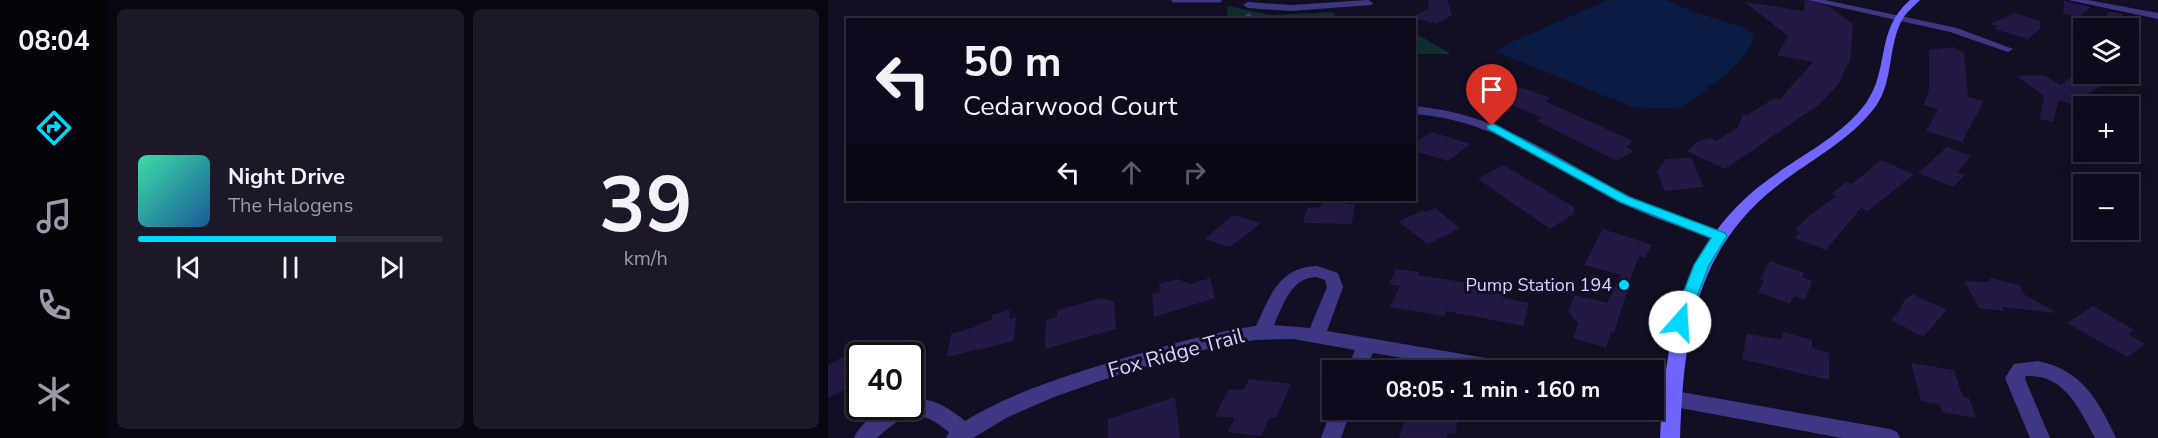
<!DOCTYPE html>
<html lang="en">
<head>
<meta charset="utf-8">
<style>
	body { margin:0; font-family:"Nunito Sans",sans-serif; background:#1c1828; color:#f1f3f6; height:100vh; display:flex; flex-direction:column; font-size:22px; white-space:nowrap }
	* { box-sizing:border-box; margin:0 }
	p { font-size:20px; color:#9b9aa3 }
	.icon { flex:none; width:33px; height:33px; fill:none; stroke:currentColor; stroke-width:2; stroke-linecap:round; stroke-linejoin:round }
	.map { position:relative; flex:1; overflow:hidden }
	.drawer { display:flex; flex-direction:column; gap:9px; padding:9px; background:#08060f; width:720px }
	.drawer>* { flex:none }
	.top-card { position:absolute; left:18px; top:18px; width:570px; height:183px; border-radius:0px; box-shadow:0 6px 24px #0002,0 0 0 2px #2e2b3a; background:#0e0a1b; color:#f1f3f6; overflow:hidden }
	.fabs { position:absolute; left:1245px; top:18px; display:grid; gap:12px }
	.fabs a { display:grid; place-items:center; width:66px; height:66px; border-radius:0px; background:#0e0a1b; box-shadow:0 6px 24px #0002,0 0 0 2px #2e2b3a; font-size:30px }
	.speed { position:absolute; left:18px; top:342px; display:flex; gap:12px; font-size:30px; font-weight:700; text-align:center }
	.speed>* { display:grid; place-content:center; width:78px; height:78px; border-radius:50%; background:#0e0a1b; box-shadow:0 6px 24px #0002,0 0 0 2px #2e2b3a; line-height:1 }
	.speed .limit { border:3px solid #111; border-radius:9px; background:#fff; color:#111 }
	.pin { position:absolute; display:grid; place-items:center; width:51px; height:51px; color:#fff; margin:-62px -26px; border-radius:50% 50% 50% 0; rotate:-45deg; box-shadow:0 0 6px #0007 }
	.pin .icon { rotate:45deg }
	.me { position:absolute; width:66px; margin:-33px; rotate:19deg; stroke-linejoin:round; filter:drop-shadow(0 0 4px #0008) }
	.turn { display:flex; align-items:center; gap:21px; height:126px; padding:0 18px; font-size:27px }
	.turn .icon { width:78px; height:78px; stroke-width:2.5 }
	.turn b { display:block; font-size:42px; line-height:51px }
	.lanes { display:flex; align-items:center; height:57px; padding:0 18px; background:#0003; justify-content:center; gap:30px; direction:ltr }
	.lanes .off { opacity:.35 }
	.drawer .card { flex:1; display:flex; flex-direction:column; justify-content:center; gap:9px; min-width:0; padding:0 21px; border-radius:9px; background:#1c1828 }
	.drawer .dial { align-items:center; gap:0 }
	.dial b { font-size:78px; line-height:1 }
	.song { display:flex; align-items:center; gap:18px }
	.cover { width:72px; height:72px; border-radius:9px; background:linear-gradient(135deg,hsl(160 70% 55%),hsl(210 70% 35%)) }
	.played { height:6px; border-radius:3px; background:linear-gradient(90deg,#00d8fb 65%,#2e2b3a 65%) }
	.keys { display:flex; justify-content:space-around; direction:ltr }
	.drawer .tiles { flex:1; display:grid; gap:9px; grid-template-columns:repeat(2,1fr) }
	.trip { position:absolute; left:494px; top:360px; width:342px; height:60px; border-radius:0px; background:#0e0a1b; box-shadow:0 6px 24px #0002,0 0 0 2px #2e2b3a; font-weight:700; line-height:60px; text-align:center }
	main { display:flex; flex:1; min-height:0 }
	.dock { display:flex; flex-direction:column; width:108px; justify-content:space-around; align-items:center; background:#06040b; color:#9b9aa3 }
	.dock .icon { width:42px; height:42px }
	.dock .current { color:#00d8fb }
	.dock b { font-size:27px; color:#f1f3f6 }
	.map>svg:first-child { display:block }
	.green { fill:#112e2e }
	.water { fill:#091b42 }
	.building { fill:#241945 }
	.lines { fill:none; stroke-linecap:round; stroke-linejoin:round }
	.lane { stroke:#3e3884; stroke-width:5 }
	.street { fill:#3e3884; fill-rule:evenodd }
	.secondary { fill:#7167ff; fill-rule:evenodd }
	.route { fill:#00d8fb; stroke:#008ca3; stroke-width:1.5 }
	.poi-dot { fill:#00d8fb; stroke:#120e24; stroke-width:2 }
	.labels { text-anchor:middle; stroke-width:6; stroke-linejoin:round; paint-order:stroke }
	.poi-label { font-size:18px; fill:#d8d0ff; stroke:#120e24; text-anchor:end }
	.near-street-label { font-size:21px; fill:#d8d0ff; stroke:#120e24 }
</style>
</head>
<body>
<main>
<nav class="dock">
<b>08:04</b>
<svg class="icon current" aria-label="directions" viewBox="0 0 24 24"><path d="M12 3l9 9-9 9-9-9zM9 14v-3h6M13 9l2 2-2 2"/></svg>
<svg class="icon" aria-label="music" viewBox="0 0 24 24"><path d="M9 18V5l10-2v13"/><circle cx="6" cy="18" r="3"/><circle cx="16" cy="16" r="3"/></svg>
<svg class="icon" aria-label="phone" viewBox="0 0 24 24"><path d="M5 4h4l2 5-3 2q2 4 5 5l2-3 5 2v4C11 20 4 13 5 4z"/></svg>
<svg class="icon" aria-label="climate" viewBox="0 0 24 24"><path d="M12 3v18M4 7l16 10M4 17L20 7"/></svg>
</nav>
<section class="drawer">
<div class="tiles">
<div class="card">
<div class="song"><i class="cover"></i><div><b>Night Drive</b><p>The Halogens</p></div></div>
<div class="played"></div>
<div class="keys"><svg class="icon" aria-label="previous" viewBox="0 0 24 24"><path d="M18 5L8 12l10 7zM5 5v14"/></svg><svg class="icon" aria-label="pause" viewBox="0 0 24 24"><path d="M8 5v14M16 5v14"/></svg><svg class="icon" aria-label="next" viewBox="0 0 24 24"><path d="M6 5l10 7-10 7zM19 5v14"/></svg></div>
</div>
<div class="card dial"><b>39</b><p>km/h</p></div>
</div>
</section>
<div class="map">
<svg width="1330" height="438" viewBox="0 0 1330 438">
	<rect width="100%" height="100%" fill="#120e24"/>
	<path class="green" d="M400 6 442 15 506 12 507 19 398 20Z
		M587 33 623 54H587Z"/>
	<path class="water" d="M780 0H838L863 11 918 28 921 33H926C924 54 901 71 887 84L882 83 877 88 880 89 851 109 804 107 669 52 677 45Z"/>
	<path class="building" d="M600 0H619L624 15 608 24 584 17 601 8Z
		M977 0 1002 7 1025 24 1022 61 1012 79 1014 80 993 103 897 169 859 151 869 142 882 138 889 141 910 127 915 114 919 115 945 99H952L985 62 949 55 960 36 917 2 976 11Z
		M1236 0 1240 2 1263 7 1251 17 1235 14Z
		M1280 11 1295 14V26L1278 22Z
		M1187 13 1212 21V29L1200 39 1166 29 1170 26 1162 24Z
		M1125 47 1136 53 1140 97 1156 101 1134 142 1098 131 1110 109 1096 105 1101 89V50Z
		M1247 74H1295L1252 98 1264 106H1256V109L1231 100 1225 122 1212 119 1216 96 1189 76 1215 75 1233 85Z
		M681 88H695L722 98 717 101 805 141 798 147 806 151 789 161 709 121 715 118 664 97Z
		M604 132 642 144 620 161 586 151V142Z
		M1119 147 1143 156 1129 172 1137 175 1125 187 1090 173Z
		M863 158 876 187 837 191 829 172 838 159Z
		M1053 160 1086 174 1040 211 1033 208 998 250 966 238 972 233 967 230 982 215 1009 196 1003 194 1018 182 1024 184Z
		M675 165 746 207V214L722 229 650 179Z
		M495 200H519L518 204H527L524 224 475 223 479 208 493 207Z
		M607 208 632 228 600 244 570 222 595 210 598 212Z
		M405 215 433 223 402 247 377 239Z
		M775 229 824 245 817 258 812 256 808 263 786 333 783 332 778 348 745 338 750 324 740 311 747 295 779 303 793 275 756 265Z
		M942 261 976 273 974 277 984 281 977 300 966 296 962 304 930 292 936 281 932 280Z
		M568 269 591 272 590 275 679 289 676 298 701 303 695 326 618 311 616 316 562 307 572 286 561 284Z
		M382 278 387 298 326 317 324 294 332 292 331 284 350 279 362 284Z
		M1163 278 1191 285 1197 295 1229 313 1174 307 1176 311 1151 308 1136 281 1160 282Z
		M1084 294 1119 310 1095 337 1063 320 1072 310 1076 301Z
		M274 298 286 302 288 329 217 349 218 320 229 317V310Z
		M1265 306 1306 330 1300 334 1317 344 1299 357 1239 323Z
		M182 310 181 319 188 317 186 341 119 357 123 334 144 328 164 319V315Z
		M955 332 984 340V348L1001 353V380L914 359 919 334 954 339Z
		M32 354V382L0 398V365L19 355 21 359Z
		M1083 363 1126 370 1135 397 1141 398 1148 418 1114 412 1111 404 1093 401Z
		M421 379 463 384 448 418 442 417 433 436 400 432 407 418 387 416 401 389 416 390Z
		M347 397 352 438H280V419Z
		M580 410 618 411 616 417 630 419 627 434 620 433 619 438H571Z"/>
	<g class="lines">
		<path class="lane" d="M346 0H391
			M416 20 421 16"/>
		<path class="street" d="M540 0 545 3 543 5 463 11 420 8 415 5 420 2 463 5Z
			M979 0H997L1129 28 1185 49 1180 52 1122 32Z
			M1240 0H1260L1330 13V19Z
			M586 106C673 114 725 157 799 195 830 211 865 221 897 233L900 236 892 241 887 239C853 227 819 217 788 200 719 164 668 120 586 114Z
			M489 266 510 273 515 287 499 331 687 363 694 365 697 370H647L545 353 537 370H519L527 350 465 339 427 340 390 346 292 374 226 397 180 417 145 438H118L121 432C90 407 77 412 49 438H26C31 426 49 409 63 406 69 405 76 406 82 406V400C104 396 121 408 137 421 188 390 247 373 303 356 344 344 385 332 428 326 442 296 451 267 489 266ZM488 277 497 280 499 287 482 328 446 325C455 305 463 278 488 277Z
			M1210 361C1254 370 1270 400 1288 438H1267C1251 409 1237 374 1198 376L1197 379 1222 438H1202L1177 378 1186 364Z
			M825 387 1062 429 1069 432 1072 438H1014L825 403Z
			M504 408 523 410 513 438H493Z"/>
		<path class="secondary" d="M1082 0H1092C1084 8 1076 14 1072 24 1060 51 1065 81 1048 106 1022 141 982 160 949 186 865 252 856 338 852 438H832C838 336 852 243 941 179 973 155 1014 136 1038 103 1062 69 1047 30 1082 0Z"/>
	</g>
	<path class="route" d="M664 123 801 197 897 233 899 236 881 265 858 326H846L844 322 866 265 883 238 792 202 660 129 659 126Z"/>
	<circle class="poi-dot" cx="796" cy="285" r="6"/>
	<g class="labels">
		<g class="poi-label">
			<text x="784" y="291">Pump Station 194</text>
		</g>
		<g class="near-street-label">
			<text transform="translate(348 353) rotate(-15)" y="7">Fox Ridge Trail</text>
		</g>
	</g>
</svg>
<div class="fabs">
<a><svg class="icon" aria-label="layers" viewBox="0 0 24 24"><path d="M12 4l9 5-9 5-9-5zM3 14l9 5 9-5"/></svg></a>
<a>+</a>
<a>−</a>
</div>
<div class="speed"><div class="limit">40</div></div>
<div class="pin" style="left:664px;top:126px;background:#d93025"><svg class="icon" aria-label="arrive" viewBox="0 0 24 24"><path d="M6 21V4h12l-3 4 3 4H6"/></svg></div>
<svg class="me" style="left:852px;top:322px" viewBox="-20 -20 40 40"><circle r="19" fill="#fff"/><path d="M0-13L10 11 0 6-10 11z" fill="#00d8fb"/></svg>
<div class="trip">08:05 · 1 min · 160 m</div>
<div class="top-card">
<div class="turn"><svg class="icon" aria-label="left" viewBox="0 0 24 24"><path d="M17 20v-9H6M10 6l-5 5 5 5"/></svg><div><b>50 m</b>Cedarwood Court</div></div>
<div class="lanes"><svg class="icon" aria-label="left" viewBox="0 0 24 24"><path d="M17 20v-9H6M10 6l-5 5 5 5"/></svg><svg class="icon off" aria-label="ahead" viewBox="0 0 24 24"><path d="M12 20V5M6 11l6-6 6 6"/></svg><svg class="icon off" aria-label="right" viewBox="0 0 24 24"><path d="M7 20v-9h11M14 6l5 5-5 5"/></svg></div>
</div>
</div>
</main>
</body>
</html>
